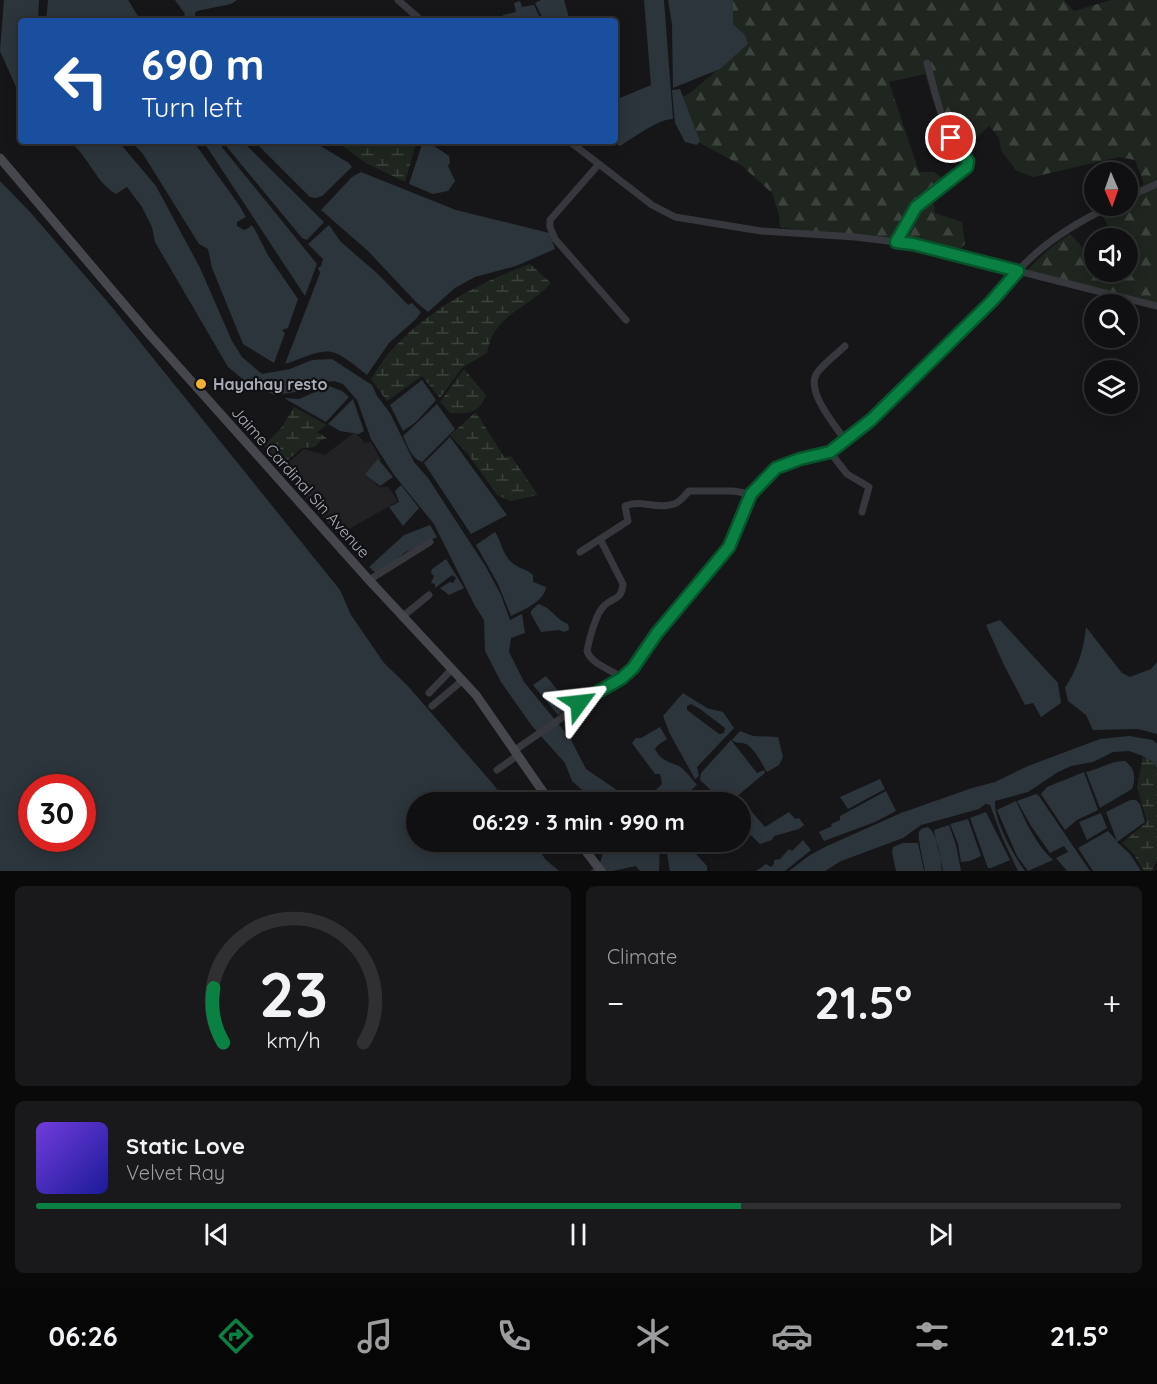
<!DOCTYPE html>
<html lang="en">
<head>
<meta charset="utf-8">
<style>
	body { margin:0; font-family:Quicksand,sans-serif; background:#19191b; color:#f1f3f6; height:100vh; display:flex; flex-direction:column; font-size:22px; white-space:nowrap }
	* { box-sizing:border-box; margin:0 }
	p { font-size:20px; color:#9c9d9f }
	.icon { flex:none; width:33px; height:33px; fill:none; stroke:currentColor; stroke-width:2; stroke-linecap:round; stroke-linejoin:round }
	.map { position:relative; height:871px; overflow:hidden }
	.drawer { display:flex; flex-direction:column; gap:15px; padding:15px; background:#09090a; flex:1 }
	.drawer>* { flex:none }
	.hud { position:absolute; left:18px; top:18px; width:600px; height:126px; border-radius:6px; box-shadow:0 3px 15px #0003,0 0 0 2px #303032; background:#1a4fa0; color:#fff; overflow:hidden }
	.needle { width:39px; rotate:178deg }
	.buttons { position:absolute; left:1084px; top:162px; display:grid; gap:12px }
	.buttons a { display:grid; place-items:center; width:54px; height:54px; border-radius:50%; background:#101012; box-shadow:0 3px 15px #0003,0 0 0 2px #303032; font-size:30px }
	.speed { position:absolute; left:18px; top:774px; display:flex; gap:12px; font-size:30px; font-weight:700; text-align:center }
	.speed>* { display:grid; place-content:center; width:78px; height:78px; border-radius:50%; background:#101012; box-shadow:0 3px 15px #0003,0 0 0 2px #303032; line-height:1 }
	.speed .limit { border:9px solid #d22; background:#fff; color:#111 }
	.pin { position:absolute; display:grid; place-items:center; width:51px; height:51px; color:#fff; margin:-26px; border:3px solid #fff; border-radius:50%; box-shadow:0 2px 6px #0007 }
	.me { position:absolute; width:66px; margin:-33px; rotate:60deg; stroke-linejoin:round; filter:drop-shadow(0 0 4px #0008) }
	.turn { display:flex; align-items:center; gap:21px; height:126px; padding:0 24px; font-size:27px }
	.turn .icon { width:78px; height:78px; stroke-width:2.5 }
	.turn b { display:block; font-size:42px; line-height:51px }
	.big { font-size:45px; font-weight:700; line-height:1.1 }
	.drawer .widget { flex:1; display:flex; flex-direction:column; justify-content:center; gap:9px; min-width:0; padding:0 21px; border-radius:9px; background:#19191b }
	.drawer .dial { align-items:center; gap:0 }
	.dial svg { height:156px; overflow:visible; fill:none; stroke:#303032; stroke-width:7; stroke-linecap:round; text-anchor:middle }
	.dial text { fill:#f1f3f6; stroke:none }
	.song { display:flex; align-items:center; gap:18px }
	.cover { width:72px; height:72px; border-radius:9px; background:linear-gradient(135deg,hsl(260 70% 55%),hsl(240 70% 35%)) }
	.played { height:6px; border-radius:3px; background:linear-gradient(90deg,#0b8043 65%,#303032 65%) }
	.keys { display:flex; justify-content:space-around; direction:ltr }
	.heat { display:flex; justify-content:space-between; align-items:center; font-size:33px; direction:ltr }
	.drawer .tiles { flex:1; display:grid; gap:15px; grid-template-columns:1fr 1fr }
	.widget:last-child { grid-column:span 2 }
	.trip { position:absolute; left:406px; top:792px; width:345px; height:60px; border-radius:30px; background:#101012; box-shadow:0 3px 15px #0003,0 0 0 2px #303032; font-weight:700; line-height:60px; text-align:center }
	.dock { display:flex; height:96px; justify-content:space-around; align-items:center; background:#060607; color:#9c9d9f }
	.dock .icon { width:42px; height:42px }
	.dock .active { color:#0b8043 }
	.dock b { font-size:27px; color:#f1f3f6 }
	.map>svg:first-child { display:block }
	.built { fill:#222225 }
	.forest { fill:url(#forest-firs) }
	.wetland { fill:url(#wetland-marsh) }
	.water { fill:#2c353c; fill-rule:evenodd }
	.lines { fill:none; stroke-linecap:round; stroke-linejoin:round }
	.street { stroke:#37383d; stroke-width:7 }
	.secondary { stroke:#45474d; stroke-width:9 }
	.route-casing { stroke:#07532c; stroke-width:15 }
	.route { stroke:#0b8043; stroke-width:10 }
	.poi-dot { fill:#f2b134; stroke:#111113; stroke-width:2 }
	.labels { text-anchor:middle; stroke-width:4.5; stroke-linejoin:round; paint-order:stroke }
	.poi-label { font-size:16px; font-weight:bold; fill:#a8adb8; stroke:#111113; text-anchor:start }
	.street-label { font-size:16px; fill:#a8adb8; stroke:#111113 }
</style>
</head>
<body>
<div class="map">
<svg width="1157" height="871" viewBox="0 0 1157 871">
	<defs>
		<pattern id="forest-firs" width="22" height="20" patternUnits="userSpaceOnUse" patternTransform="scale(1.5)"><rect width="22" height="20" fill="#1e261f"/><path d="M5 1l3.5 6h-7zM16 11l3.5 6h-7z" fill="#3c433d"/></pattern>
		<pattern id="wetland-marsh" width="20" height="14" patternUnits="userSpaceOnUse" patternTransform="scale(1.5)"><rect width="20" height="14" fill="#1e261f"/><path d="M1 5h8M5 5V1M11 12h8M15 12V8" fill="none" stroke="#3c433d"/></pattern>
	</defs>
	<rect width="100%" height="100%" fill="#161618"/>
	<path class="built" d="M355 432 365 443 371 442 381 460 368 475 378 487H388L398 501 344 532H336L281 469 304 449 325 455Z"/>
	<path class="forest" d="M732 0H1064L1074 11 1111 0H1157V304L1027 270 1050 248 1070 234 1085 250 1095 244V272H1128V238H1104L1112 233 1102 215 1113 206H1128V195L1144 184 1135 160 1119 157 1033 177 1017 171 1001 151 999 138 989 126 953 159 925 74 889 82 919 172H934L954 186 933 199 935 213 962 222 965 244 954 254 780 227 779 215 772 193 741 165 694 140 681 97 690 93 748 44 745 35 733 24Z"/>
	<path class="wetland" d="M336 141H417L405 182 364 162Z
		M530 264 551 283C527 310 494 313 487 353L462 368 440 398 422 376 387 401 371 379C377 370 383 360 390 352 427 310 478 283 530 264Z
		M464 369 486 395C479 414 468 414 450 413L440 402Z
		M294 407 327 425 317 432 327 438 321 440 315 447 302 448 282 465 264 446 282 427Z
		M476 412 504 457 511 456 538 495 511 501 498 496 467 453 450 435Z
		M1143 756 1153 762 1157 768V860L1152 871H1144L1133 853 1122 843 1147 822 1137 787Z"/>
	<path class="water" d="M4 0H39L38 21H21V98L0 51Z
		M48 0H128L141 21H46Z
		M175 0H237L231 4 197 11 195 13V21H182L185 14Z
		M541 0H564L570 21H544L535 3Z
		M644 0H664L673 119C658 119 633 138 620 146L611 141H615V100L651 85Z
		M668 0H733V24L745 35 748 44 720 69 673 88 672 24Z
		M520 1 522 7 534 5 539 16 520 21H504L503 15 516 12 514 3Z
		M680 89 700 141 697 145 685 142 675 123 672 90Z
		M68 141H118L156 186 200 268 232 341 242 357 262 374 290 369 312 360 332 359 372 385 377 396 390 413 414 462 428 478 486 567 501 595 510 620 522 614 525 633 511 638 509 652 524 682 570 738 586 769 614 788 630 802H606L581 789 572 781 565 763 532 726 501 682 485 651 484 620 475 606 434 524 394 475 371 439 357 400 349 391 343 384 334 381 310 384 296 392 275 395 250 385 228 367 155 242 152 227 142 207 127 187 116 194C94 181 89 155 68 141Z
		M131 141H193L239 205 246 217 237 222V226L244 230 249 228 251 225 254 228 269 257 298 299 288 328 282 330 285 333 274 363 243 344 212 268 208 249 199 244 143 154Z
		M203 141H217L317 264 305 296Z
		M222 141H242L324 222 307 240 302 238Z
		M254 141H312L349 163 352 167 322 196 316 198 310 197Z
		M423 141H427L449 156 450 162 448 166 455 181 448 191 433 194 409 184Z
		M361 172 456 210 549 233 555 249 516 266 475 277 455 288 428 312 416 302 368 251 321 210 352 177Z
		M0 181 31 213 111 306 340 590 351 615 384 663 407 685 493 784 506 802H417V842H533L546 860 559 871H0ZM32 788H82V838H32Z
		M329 225 340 241 379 275 408 305 412 303 421 312 416 319 389 343 367 375C328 343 330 348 285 364L320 273 318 268 321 266 323 259 308 244Z
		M422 380 436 400 416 422 403 431 390 405Z
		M329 386 342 391 349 397 326 422 284 398 299 399Z
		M353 399 364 431 359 434 340 431 328 424Z
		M437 404 455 429 422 462C411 458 408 446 403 436Z
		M450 437 507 515 471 534 424 463Z
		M378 459 393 477 380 486 365 474Z
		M401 485 419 508 403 526 389 507 399 502 395 491Z
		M430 525 437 537 404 553 378 575 369 567 404 535Z
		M495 532C502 542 503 558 515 565 522 570 525 568 533 575V582L546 587C545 601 523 610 511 616L498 584 476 545Z
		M446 559 464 588 449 595 440 588 450 582 453 583 456 578 452 575 435 588V584L431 583 434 576 431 573 432 569Z
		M538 604C551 607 555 619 568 624L569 630 564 632 559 630 541 632 531 614V611Z
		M1000 620 1058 683 1061 703 1041 717 1033 703 1025 705 1004 665 986 625Z
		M1086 627 1122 673 1130 677 1151 669 1157 662V734L1138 729 1093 730 1086 715 1068 701 1065 688C1077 669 1084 650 1086 627Z
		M546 676 570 705 558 715 533 685Z
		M683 693 707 708 723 712 734 728 697 767 699 776 695 779 670 734 663 716ZM691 704 700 709 725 728 724 733 719 734 687 710V706Z
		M660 727 667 739 658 745 655 749C660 760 669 762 679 766 685 770 692 779 697 785L677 802H647L646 800 662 784 660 774H655L632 743 636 738H641Z
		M740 731 753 736 778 737 783 757 779 765 767 772C762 764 755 749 746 744 741 742 737 744 732 740Z
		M1129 736 1153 740 1157 744V768L1153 762 1143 756 1129 751 1113 752 1093 762 1071 766 1058 772 1028 792 995 801C994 821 1013 854 1025 871H1018L1002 837 990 805 985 804 979 809 921 825 903 838 841 861 825 871H789L810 855 827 846 901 813 972 788 995 782 1028 766 1100 739Z
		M731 740 757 773 764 770 765 773 730 802 720 799 700 780 701 773Z
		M1125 761C1135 768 1136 778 1132 789L1100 808 1086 772C1100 769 1110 761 1125 761Z
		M1084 772 1098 810 1077 820 1065 830 1041 794 1047 787Z
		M880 779 885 789 848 809 840 797Z
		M886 791 896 811 875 822 824 841 819 832 832 826 831 824 840 820V816Z
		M1036 794 1039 796 1090 871H1067L1056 858 1068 852 1064 846 1050 853 1031 826 1017 801Z
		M1130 800H1136L1140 804 1145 822 1117 842 1130 854 1141 871H1093L1078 848 1108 831 1117 841 1106 812Z
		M1016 801C1026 822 1036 845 1053 860L1028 871 1017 856 997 810Z
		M751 811 765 827 789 812 795 819 799 818 804 825 799 829 774 836 772 840 760 844 741 826V814Z
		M986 812 1010 860 991 868H988L970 818Z
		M1101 813 1107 828 1087 840 1079 822Z
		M968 819 981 856 970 861 961 862 958 844 950 824Z
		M949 825 956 845 961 871H943L934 830Z
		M928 827C939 836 940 858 942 871H925C924 864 917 836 919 832 921 828 924 828 928 827Z
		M803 840 811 850 785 871H756L766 864 771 867 774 864V860L780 859 789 849 792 851Z
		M606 842H660L659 871H640L636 866 612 871H590L600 863Z
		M686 843 707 866V871H670L667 853Z
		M903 843H918L924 871H896L892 852 893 847Z"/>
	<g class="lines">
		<path class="street" d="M398 0 422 21
			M569 141 652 205 675 217 761 231 855 237 913 244 1018 271C1043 243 1077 222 1111 206
			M599 164 550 220V227L555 239 626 320
			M1128 197 1157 184
			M896 242C915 203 931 195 965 170L968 161C943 135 937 98 927 63
			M845 346C836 355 824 363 817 373 805 391 835 425 845 440
			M830 452 847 474 869 487 862 512
			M600 539 623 584C621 601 615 596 605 605 596 612 589 640 587 651 592 665 611 669 622 678
			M580 552 628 521 625 506C641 499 658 510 674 504 679 503 685 495 689 491H733L751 494
			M369 580 430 542
			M402 617 429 595
			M429 693 452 669
			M432 706 463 680
			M515 750 560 719 579 703 622 678 633 668 657 633 729 547 751 494 776 468 799 459 830 452 871 420 992 301 1018 271 1157 306
			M497 770 518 755"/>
		<path class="secondary" d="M0 158 150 335 369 580 476 695 550 802
			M579 842 601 871"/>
	</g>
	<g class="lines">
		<g class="route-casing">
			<path id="route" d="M579 703 622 678 633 668 657 633 729 547 751 494 776 468 800 459 830 452 871 420 992 301 1018 271 913 244 896 242 916 207 967 167 968 161 951 138"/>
		</g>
		<use href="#route" class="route"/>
	</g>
	<circle class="poi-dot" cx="201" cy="384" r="6"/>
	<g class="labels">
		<g class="poi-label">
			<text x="213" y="390">Hayahay resto</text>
		</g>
		<g class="street-label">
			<text transform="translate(301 482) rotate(48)" y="6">Jaime Cardinal Sin Avenue</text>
		</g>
	</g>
</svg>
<div class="buttons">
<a><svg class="needle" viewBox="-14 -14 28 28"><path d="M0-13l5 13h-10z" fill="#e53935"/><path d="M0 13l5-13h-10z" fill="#9c9d9f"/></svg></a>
<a><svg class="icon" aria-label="sound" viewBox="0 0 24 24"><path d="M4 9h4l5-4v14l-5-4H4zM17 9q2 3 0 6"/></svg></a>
<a><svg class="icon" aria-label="search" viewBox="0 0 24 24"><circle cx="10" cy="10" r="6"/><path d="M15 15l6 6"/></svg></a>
<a><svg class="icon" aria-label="layers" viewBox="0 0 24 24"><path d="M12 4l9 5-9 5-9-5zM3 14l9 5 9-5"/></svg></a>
</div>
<div class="speed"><div class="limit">30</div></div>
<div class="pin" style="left:951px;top:138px;background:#d93025"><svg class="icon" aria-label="arrive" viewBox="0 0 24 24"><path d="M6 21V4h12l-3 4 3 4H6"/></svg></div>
<svg class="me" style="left:579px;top:703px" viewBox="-20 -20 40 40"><path d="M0-17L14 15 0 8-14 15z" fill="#0b8043" stroke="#fff" stroke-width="4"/></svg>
<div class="trip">06:29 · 3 min · 990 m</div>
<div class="hud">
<div class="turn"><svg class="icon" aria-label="left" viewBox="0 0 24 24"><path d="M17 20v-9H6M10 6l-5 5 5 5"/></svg><div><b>690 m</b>Turn left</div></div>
</div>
</div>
<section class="drawer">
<div class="tiles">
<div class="widget dial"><svg viewBox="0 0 100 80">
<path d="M14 69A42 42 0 1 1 86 69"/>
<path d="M14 69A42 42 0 0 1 9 41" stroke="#0b8043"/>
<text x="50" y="56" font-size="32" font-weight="700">23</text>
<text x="50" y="72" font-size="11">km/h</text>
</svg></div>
<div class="widget"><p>Climate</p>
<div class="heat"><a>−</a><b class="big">21.5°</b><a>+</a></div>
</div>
<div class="widget">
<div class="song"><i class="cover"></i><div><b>Static Love</b><p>Velvet Ray</p></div></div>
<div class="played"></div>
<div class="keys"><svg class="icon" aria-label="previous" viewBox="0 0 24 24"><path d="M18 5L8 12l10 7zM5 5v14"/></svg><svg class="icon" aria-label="pause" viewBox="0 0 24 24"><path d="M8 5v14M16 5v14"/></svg><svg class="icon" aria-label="next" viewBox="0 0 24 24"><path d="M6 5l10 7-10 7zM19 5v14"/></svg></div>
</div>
</div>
</section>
<nav class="dock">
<b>06:26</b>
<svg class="icon active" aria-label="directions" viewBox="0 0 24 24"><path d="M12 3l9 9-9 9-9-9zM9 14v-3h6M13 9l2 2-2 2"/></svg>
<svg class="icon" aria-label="music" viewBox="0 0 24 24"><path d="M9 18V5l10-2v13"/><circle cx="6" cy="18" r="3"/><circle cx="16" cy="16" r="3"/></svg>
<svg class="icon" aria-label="phone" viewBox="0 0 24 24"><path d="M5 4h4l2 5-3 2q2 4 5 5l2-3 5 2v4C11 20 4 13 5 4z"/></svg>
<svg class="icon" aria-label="climate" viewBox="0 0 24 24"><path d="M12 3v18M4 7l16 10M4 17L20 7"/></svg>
<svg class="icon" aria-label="car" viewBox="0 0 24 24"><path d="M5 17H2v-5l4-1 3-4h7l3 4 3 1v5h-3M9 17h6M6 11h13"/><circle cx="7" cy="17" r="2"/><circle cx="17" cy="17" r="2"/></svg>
<svg class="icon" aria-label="filters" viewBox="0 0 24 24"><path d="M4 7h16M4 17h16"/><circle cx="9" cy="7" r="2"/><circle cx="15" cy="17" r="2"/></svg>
<b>21.5°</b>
</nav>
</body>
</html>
